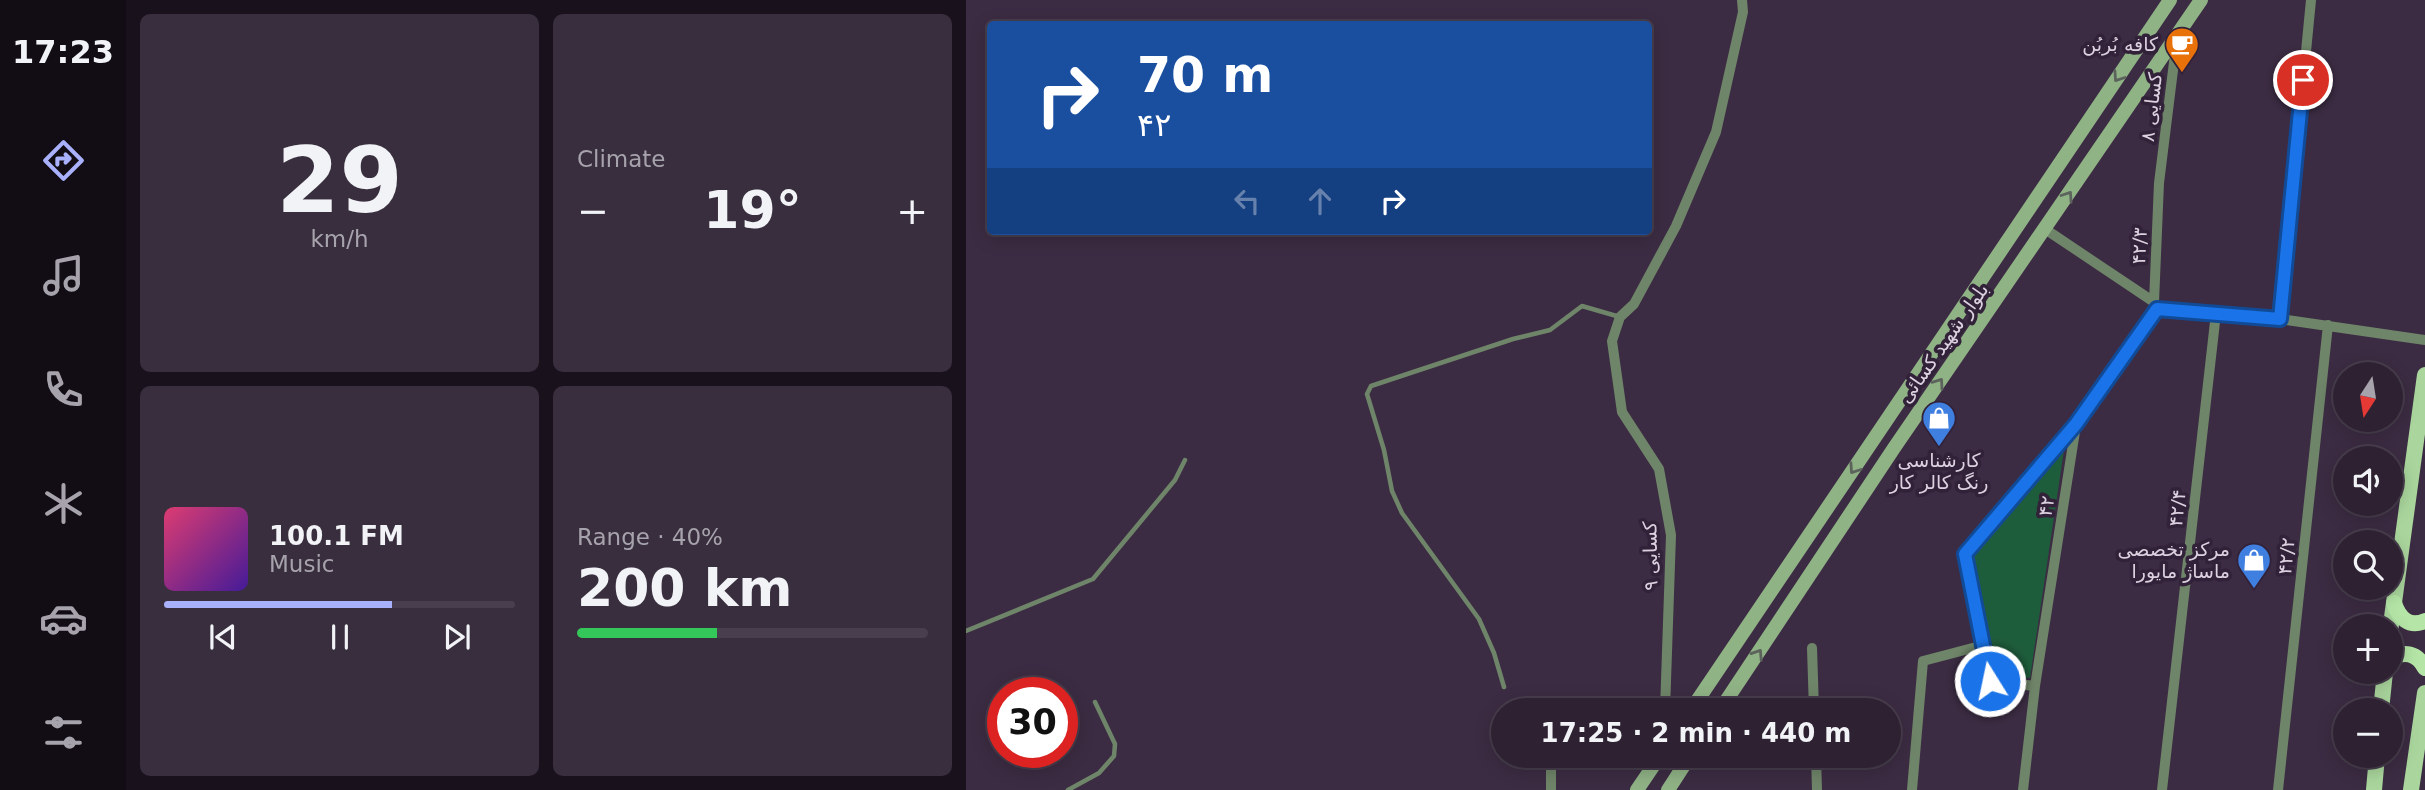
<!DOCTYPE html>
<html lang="en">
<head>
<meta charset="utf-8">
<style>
	body { margin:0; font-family:"DejaVu Sans",Vazirmatn,sans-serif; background:#392e3e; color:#f1f3f6; height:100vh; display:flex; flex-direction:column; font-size:26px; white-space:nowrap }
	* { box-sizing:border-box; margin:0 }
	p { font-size:23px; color:#a7a3ac }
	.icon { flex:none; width:38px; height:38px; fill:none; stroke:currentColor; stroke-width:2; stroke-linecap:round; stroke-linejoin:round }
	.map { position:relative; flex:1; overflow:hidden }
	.details { display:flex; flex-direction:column; gap:14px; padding:14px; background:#19121c; width:840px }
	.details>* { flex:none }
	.top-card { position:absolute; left:21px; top:21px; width:665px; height:214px; border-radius:7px; box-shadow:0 4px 18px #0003,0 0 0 2px #483e4d; background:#1a4fa0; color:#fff; overflow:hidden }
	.needle { width:46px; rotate:192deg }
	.fabs { position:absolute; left:1367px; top:362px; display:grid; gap:14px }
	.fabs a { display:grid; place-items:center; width:70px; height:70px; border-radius:50%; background:#2d2132; box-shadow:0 4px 18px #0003,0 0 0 2px #483e4d; font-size:35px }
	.speed { position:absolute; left:21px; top:677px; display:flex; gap:14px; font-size:35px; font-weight:700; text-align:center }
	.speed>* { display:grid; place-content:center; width:91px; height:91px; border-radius:50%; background:#2d2132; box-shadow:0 4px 18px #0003,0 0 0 2px #483e4d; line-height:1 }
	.speed .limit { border:10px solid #d22; background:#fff; color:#111 }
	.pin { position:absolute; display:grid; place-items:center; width:60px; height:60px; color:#fff; margin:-30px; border:4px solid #fff; border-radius:50%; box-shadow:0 2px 7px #0007 }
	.me { position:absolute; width:77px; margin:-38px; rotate:350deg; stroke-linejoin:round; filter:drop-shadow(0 0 5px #0008) }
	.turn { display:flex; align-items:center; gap:24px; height:147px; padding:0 35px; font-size:32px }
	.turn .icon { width:91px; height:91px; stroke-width:2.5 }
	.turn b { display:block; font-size:49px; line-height:60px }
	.lanes { display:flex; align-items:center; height:66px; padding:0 35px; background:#0003; justify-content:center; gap:35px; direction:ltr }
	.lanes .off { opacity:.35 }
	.big { font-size:52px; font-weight:700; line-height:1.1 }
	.details .widget { flex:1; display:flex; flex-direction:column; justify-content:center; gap:10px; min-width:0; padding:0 24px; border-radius:10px; background:#392e3e }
	.details .dial { align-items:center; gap:0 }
	.dial b { font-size:91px; line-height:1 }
	.song { display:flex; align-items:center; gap:21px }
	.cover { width:84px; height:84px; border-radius:10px; background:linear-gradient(135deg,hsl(340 70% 55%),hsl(260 70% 35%)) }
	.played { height:7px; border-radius:4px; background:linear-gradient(90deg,#a9b0fc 65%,#483e4d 65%) }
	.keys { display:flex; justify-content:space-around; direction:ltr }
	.heat { display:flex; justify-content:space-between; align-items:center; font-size:38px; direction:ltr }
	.charge { height:10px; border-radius:5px; background:linear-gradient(90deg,#34c759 40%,#483e4d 0) }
	.details .tiles { flex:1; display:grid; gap:14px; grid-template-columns:repeat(2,1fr) }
	.trip { position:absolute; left:525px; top:698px; width:410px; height:70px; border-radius:35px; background:#2d2132; box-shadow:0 4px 18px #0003,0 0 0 2px #483e4d; font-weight:700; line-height:70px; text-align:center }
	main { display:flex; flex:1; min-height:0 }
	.menu { display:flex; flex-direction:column; width:126px; justify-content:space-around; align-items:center; background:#120d14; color:#a7a3ac }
	.menu .icon { width:49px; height:49px }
	.menu .on { color:#a9b0fc }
	.menu b { font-size:32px; color:#f1f3f6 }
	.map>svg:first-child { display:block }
	.green { fill:#1e5d3c }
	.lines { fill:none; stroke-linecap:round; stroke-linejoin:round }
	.service { stroke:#6f8569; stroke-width:4.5 }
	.minor { stroke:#6f8569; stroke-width:10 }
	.secondary { stroke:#90b386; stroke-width:14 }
	.primary { stroke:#aad69d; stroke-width:16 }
	.trunk { stroke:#b5e6a7; stroke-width:16 }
	.oneway { stroke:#5c635c }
	.route-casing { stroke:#114b97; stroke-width:18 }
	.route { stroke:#1a73e8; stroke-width:12 }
	.labels { text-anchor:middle; stroke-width:7; stroke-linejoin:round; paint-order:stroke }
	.poi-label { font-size:19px; fill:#dcd1e0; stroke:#322239; text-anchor:end }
	.street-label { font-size:19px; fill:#dcd1e0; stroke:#322239 }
</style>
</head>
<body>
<main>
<nav class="menu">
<b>17:23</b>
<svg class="icon on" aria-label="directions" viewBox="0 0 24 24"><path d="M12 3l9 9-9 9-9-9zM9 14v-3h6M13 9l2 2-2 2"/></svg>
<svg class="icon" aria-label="music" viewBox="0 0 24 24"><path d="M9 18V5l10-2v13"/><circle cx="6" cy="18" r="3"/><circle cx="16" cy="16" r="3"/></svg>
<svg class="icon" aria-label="phone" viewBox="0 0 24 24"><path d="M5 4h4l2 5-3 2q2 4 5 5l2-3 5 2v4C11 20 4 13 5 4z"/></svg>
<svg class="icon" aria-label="climate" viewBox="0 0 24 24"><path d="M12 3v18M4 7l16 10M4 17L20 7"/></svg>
<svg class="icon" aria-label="car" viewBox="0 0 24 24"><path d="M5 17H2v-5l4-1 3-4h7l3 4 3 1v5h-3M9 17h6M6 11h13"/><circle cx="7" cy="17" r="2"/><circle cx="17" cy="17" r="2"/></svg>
<svg class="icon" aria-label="filters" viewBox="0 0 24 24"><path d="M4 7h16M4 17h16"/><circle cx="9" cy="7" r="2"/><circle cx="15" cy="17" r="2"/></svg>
</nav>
<section class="details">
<div class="tiles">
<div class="widget dial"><b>29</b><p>km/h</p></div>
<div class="widget"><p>Climate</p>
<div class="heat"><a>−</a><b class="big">19°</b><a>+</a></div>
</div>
<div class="widget">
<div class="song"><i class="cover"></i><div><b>100.1 FM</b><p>Music</p></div></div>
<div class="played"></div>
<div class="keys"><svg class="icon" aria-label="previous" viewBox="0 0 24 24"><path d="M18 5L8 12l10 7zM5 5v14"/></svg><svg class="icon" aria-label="pause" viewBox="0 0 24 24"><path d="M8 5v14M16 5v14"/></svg><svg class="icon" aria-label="next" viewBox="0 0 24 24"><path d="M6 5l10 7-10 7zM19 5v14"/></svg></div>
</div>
<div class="widget"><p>Range · 40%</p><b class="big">200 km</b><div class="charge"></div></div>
</div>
</section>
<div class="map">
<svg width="1459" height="790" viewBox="0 0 1459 790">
	<rect width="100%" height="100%" fill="#3c2c43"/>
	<path class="green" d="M1098 450 1064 678 1030 677 1005 555Z"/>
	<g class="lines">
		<path class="service" d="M0 631 127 579 209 480 219 460
			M538 687 528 653 513 619 436 513 426 491 418 450 401 394 405 386 547 339 584 330 616 306 654 317
			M102 790 133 773 148 756 149 744 129 702"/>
		<path class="minor" d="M1079 229 1188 302
			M1191 309 1188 302 1193 183 1211 38
			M1314 319 1345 0
			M846 648 848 710
			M1069 686 1024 681 999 554 1110 424 1191 309 1314 319 1459 340
			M583 705V710
			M699 710 705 535 693 469 656 412 646 341 654 317 668 304 710 226 750 132 777 12 776 0
			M850 756 851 790
			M585 790V756
			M946 790 957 661 1018 645
			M1057 790 1069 686 1110 425
			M1196 790 1250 313
			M1312 790 1362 325"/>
		<path class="secondary" d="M725 710 1204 0
			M754 710 928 448 1235 0
			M671 790 694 756
			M702 790 724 756"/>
		<path class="primary" d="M1424 632 1459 375
			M1415 710 1419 672
			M1408 790 1411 756
			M1445 790 1459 693"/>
		<path class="trunk" d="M1428 603C1433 618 1443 628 1459 621
			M1424 659C1438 650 1451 653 1459 668"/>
	</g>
	<defs><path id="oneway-chevron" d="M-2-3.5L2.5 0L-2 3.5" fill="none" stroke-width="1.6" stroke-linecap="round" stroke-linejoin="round" transform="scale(1.75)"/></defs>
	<g class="oneway">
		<use href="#oneway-chevron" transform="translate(1152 77) rotate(124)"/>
		<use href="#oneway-chevron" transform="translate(1102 196) rotate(-56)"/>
		<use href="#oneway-chevron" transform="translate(973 383) rotate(-55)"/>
		<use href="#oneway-chevron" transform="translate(888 469) rotate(124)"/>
		<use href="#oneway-chevron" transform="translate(792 654) rotate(-57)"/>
	</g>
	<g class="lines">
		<g class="route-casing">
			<path id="route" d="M1024 681 999 554 1110 424 1191 309 1314 319 1337 80"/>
		</g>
		<use href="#route" class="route"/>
	</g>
	<defs>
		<g id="cafe-pin" transform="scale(1.75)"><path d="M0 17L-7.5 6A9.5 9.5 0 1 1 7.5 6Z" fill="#e8710a" stroke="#322239"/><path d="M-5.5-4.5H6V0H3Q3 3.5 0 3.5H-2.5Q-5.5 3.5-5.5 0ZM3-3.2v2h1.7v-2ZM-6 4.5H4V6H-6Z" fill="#fff"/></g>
		<g id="shop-pin" transform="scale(1.75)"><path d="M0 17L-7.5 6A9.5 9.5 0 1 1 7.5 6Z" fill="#3f7fe0" stroke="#322239"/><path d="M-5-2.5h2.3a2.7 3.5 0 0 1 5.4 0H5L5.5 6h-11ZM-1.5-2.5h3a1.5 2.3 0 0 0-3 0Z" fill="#fff"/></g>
	</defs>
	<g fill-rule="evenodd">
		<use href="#cafe-pin" x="1216" y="44"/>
		<use href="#shop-pin" x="973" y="418"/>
		<use href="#shop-pin" x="1288" y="560"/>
	</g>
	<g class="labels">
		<g class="poi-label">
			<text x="1192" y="51">کافه بُربُن</text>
			<text x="973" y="467" text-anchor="middle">کارشناسی<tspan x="973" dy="22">رنگ کالر کار</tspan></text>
			<text x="1264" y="556">مرکز تخصصی<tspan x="1264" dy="22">ماساژ مایورا</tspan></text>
		</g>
		<g class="street-label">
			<text transform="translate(1185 107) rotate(-83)" y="7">۸ کسایی</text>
			<text transform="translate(1173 246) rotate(-87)" y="7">۴۲/۳</text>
			<text transform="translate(977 343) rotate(-55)" y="7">بلوار شهید کسائی</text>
			<text transform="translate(1080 506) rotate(-81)" y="7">۴۲</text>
			<text transform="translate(1211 508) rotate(-84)" y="7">۴۲/۴</text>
			<text transform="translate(684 556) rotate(-91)" y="7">۹ کسایی</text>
			<text transform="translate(1320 556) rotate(-84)" y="7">۴۲/۲</text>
		</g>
	</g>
</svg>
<div class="fabs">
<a><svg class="needle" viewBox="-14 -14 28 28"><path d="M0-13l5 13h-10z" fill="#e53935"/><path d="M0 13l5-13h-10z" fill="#a7a3ac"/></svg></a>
<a><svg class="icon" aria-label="sound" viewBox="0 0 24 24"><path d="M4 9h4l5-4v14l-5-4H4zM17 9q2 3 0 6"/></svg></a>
<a><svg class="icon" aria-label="search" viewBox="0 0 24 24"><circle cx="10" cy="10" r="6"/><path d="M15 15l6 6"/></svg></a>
<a>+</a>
<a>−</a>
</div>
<div class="speed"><div class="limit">30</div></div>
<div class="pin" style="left:1337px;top:80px;background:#d93025"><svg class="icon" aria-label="arrive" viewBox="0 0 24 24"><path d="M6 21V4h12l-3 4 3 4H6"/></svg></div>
<svg class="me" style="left:1024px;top:681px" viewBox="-20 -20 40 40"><circle r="17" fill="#1a73e8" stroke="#fff" stroke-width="3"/><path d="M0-11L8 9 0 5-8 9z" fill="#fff"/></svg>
<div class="trip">17:25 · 2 min · 440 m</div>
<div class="top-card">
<div class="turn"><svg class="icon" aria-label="right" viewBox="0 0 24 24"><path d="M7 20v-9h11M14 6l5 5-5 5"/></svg><div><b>70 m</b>۴۲</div></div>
<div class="lanes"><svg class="icon off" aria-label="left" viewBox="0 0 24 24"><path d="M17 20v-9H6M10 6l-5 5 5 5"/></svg><svg class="icon off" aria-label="ahead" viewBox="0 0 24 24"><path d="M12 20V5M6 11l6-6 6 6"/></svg><svg class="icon" aria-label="right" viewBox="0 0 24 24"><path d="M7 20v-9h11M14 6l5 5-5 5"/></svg></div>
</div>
</div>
</main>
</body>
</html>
